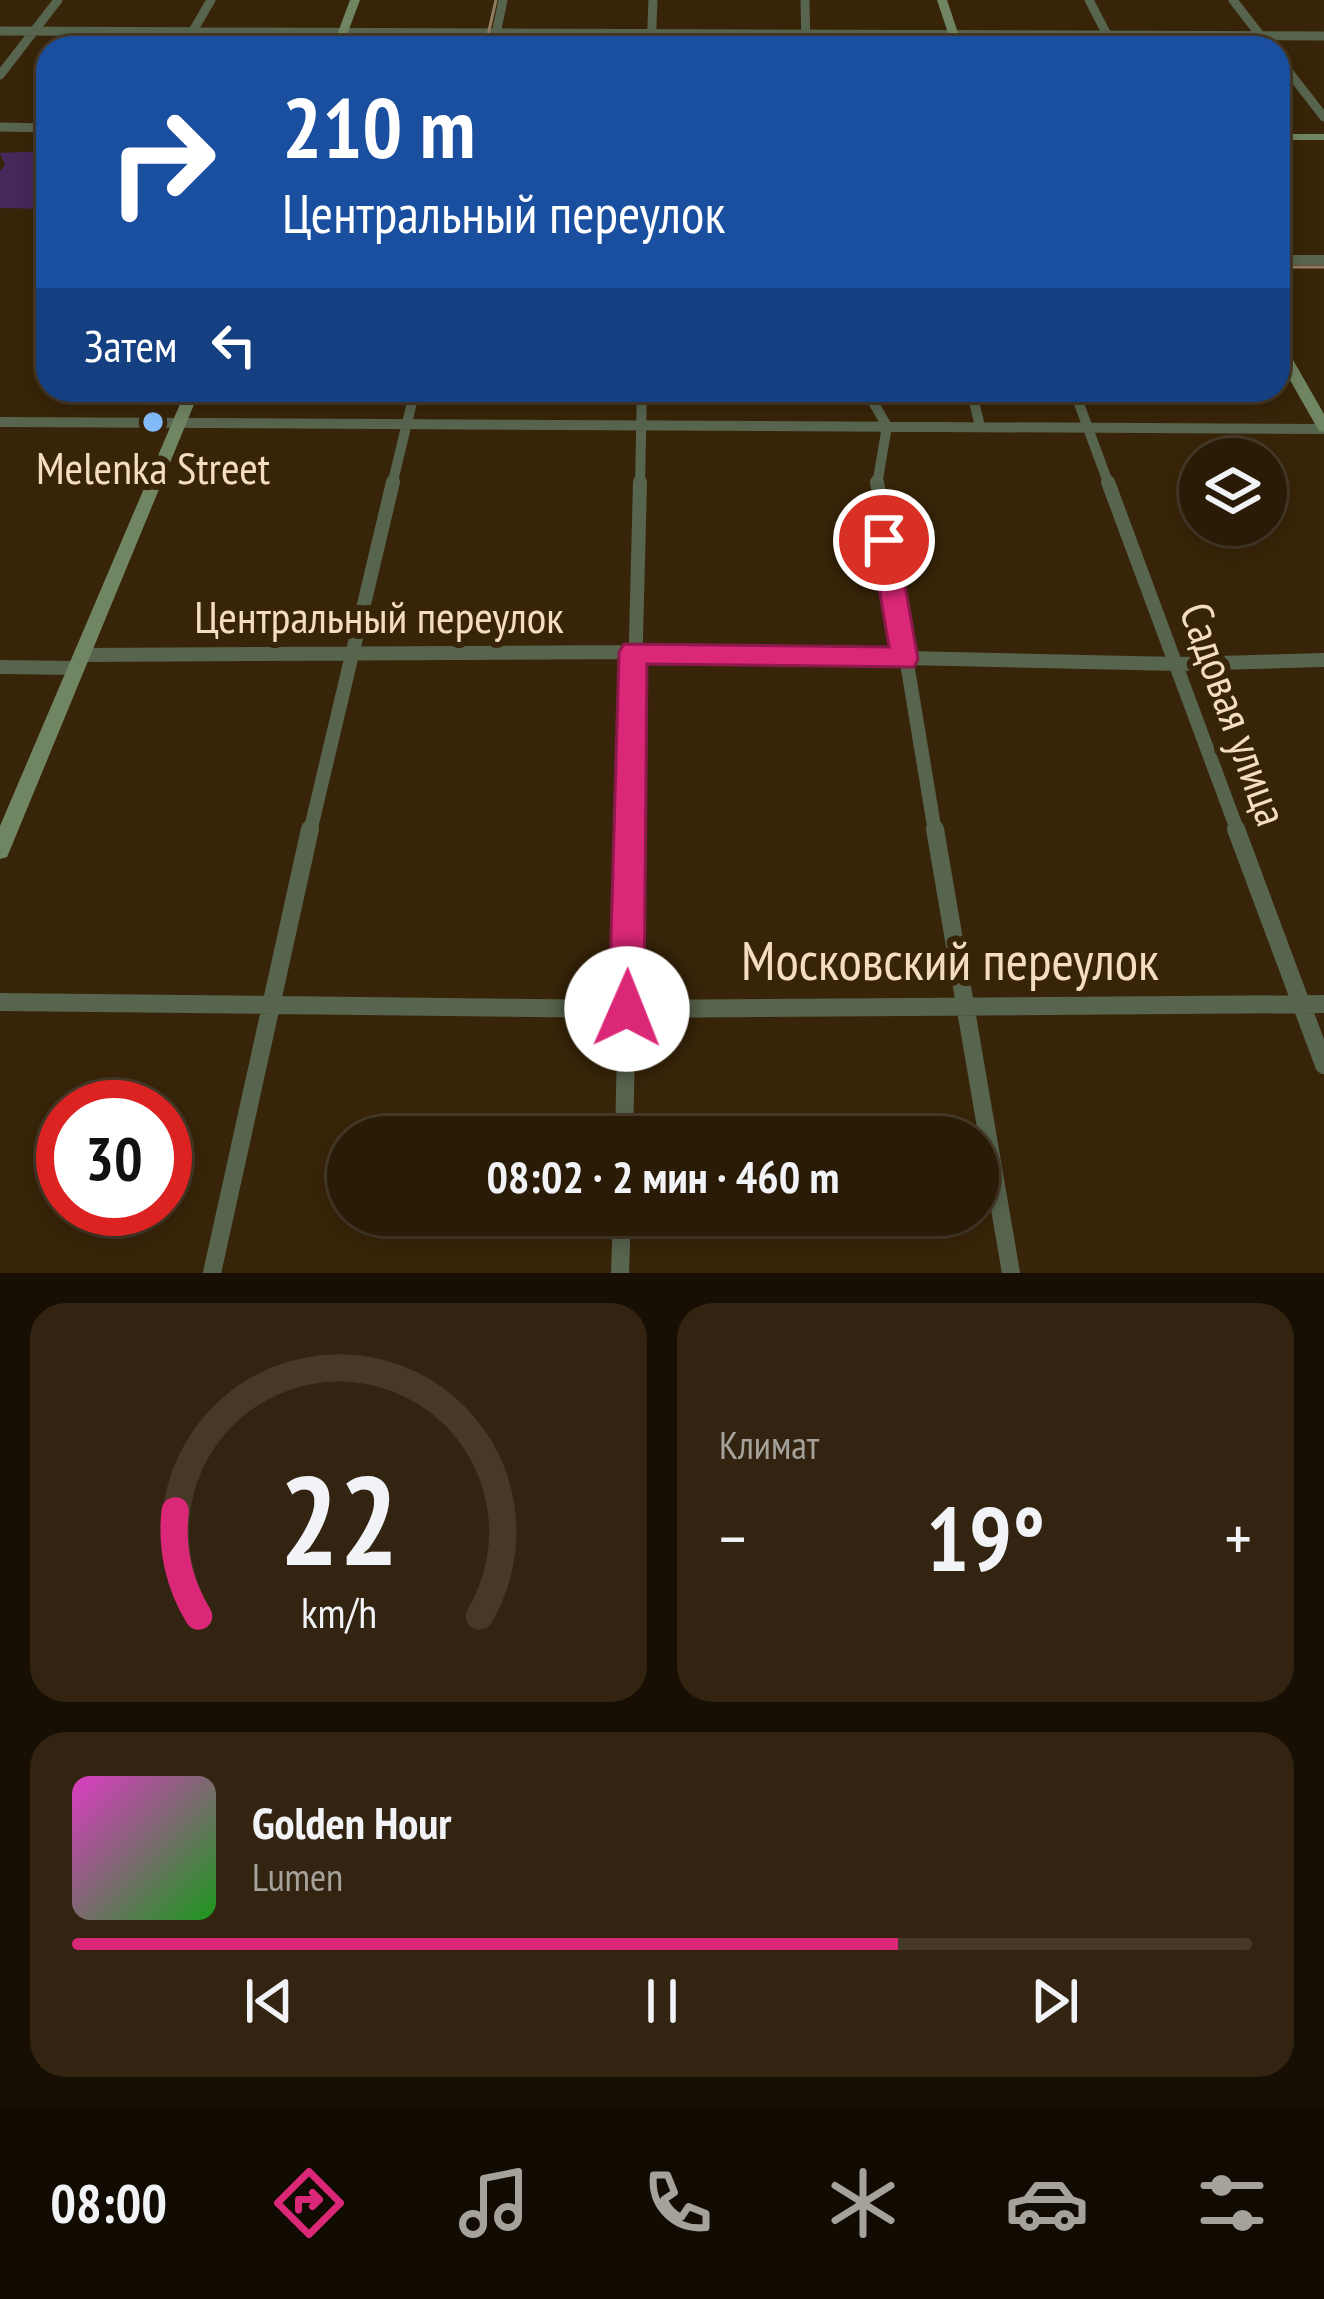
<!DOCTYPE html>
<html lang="ru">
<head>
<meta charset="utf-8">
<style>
	body { margin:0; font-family:"PT Sans Narrow",sans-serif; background:#322410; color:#f1f3f6; height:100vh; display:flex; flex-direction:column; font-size:45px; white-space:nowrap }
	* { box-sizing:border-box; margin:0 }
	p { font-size:39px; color:#a5a19b }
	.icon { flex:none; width:66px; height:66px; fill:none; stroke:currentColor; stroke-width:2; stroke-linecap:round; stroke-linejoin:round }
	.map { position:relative; height:1273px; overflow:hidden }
	.sheet { display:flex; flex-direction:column; gap:30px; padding:30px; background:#170f03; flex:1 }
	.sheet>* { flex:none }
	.banner { position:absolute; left:36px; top:36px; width:1254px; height:366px; border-radius:36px; box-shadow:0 6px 18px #0003,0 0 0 3px #463928; background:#1a4fa0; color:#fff; overflow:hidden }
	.controls { position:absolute; left:1179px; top:438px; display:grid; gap:24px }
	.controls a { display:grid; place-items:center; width:108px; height:108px; border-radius:50%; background:#2a1b06; box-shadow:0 6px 18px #0003,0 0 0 3px #463928; font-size:60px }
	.speed { position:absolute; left:36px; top:1080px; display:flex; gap:24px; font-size:60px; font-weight:700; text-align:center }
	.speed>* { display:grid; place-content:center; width:156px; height:156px; border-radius:50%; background:#2a1b06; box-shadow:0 6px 18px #0003,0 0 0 3px #463928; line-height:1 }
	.speed .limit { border:18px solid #d22; background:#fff; color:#111 }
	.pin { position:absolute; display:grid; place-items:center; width:102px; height:102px; color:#fff; margin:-51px; border:6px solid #fff; border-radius:50%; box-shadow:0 3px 12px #0007 }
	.me { position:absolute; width:132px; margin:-66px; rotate:1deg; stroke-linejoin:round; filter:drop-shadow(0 0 9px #0008) }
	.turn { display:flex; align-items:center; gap:42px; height:252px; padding:0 48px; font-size:54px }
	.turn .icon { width:156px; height:156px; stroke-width:2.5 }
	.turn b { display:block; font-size:84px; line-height:102px }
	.then { display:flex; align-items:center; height:114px; padding:0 48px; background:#0003; gap:24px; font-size:45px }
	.big { font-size:90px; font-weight:600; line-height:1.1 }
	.sheet .card { flex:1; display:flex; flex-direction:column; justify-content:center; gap:18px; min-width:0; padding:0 42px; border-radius:36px; background:#322410 }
	.sheet .dial { align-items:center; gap:0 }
	.dial svg { height:312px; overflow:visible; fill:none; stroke:#463928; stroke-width:7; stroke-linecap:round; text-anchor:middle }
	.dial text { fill:#f1f3f6; stroke:none }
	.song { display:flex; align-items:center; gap:36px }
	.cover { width:144px; height:144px; border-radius:18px; background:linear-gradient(135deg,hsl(310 70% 55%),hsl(120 70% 35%)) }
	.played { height:12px; border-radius:6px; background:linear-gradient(90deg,#db2777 70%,#463928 70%) }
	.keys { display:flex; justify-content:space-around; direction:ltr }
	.heat { display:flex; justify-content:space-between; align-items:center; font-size:66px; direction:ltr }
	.sheet .tiles { flex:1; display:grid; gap:30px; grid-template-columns:1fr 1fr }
	.card:last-child { grid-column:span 2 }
	.trip { position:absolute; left:327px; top:1116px; width:672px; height:120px; border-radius:60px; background:#2a1b06; box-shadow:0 6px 18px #0003,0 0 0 3px #463928; font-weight:600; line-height:120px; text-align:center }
	.menu { display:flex; height:192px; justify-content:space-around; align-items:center; background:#110b02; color:#a5a19b }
	.menu .icon { width:84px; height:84px }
	.menu .on { color:#db2777 }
	.menu b { font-size:54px; color:#f1f3f6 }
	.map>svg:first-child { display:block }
	.green { fill:#48275a }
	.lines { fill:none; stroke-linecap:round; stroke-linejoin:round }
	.street-far3 { stroke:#57644e; stroke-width:9 }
	.street-far2 { stroke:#57644e; stroke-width:10 }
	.street-far1 { stroke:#57644e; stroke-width:14 }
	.street { stroke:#57644e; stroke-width:18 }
	.secondary { fill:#708561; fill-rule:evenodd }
	.tram { stroke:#927d62; stroke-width:3 }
	.route { fill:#db2777; stroke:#8e194d; stroke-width:3 }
	.poi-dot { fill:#84bcfb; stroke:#382408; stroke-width:4.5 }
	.labels { text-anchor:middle; stroke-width:12; stroke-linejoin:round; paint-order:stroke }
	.poi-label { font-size:45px; fill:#f3ddc3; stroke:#382408 }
	.street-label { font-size:45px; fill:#f3ddc3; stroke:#382408 }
	.near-street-label { font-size:54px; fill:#f3ddc3; stroke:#382408 }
</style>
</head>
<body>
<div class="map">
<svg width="1324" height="1273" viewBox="0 0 1324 1273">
	<rect width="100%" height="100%" fill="#382408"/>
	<path class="green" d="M48 151V209L0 208V171L5 165 0 153Z"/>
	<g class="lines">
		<path class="street-far3" d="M805 0 806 48
			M1089 0 1114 48
			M1233 0 1270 48
			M0 31 1324 36
			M183 48 211 0
			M493 48 503 0
			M651 48 653 0
			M1278 58 1324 117
			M0 75 58 0
			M0 127 48 128"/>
		<path class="street-far2" d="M1278 260H1324
			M866 390 887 426 877 485
			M971 390 980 426
			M1074 390 1109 485
			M0 422 1324 429
			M392 485 415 390
			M640 485 642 390"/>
		<path class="street-far1" d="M877 482 935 832
			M1108 482 1238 832
			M82 655 633 652 1179 664 1324 660
			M0 667 76 668
			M310 832 393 482
			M631 832 640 482"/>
		<path class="street" d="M935 829 1011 1273
			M1236 829 1324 1065
			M0 1002 627 1009 1324 1004
			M624 1137 631 829
			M212 1273 310 829
			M620 1273 622 1215"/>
		<path class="secondary" d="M350 0H360L342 48H332Z
			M937 0H947L963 48H953Z
			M1278 134H1324V140H1278Z
			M1278 342 1285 346 1324 414V432L1319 431 1278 359Z
			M186 390H200L10 850 7 857 0 859V826Z"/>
		<path class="tram" d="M485 48 496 0
			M1278 267H1324"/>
	</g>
	<path class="route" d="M884 530 897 540 918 659 914 667 647 664 644 1009 639 1021 627 1026 614 1021 609 1009 619 652 624 644 889 647 871 540Z"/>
	<circle class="poi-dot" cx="153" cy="422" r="12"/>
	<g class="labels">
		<g class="poi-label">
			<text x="153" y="484">Melenka Street</text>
		</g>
		<g class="street-label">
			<text x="379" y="633">Центральный переулок</text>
			<text transform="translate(1234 714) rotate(70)" y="16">Садовая улица</text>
		</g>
		<g class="near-street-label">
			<text x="950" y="980">Московский переулок</text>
		</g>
	</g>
</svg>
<div class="controls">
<a><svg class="icon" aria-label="layers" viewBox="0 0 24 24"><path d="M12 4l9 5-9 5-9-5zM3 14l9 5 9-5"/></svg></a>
</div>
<div class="speed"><div class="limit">30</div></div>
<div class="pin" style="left:884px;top:540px;background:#d93025"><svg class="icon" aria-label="arrive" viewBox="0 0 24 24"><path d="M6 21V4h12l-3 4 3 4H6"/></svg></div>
<svg class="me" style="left:627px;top:1009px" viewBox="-20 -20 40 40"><circle r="19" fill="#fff"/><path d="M0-13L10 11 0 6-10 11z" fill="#db2777"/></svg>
<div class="trip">08:02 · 2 мин · 460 m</div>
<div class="banner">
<div class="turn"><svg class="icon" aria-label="right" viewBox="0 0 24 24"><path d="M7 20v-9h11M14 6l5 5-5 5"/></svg><div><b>210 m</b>Центральный переулок</div></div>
<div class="then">Затем<svg class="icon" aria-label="left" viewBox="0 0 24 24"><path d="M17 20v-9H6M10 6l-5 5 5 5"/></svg></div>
</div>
</div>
<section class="sheet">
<div class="tiles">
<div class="card dial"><svg viewBox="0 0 100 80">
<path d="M14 69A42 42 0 1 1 86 69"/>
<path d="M14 69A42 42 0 0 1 8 42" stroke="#db2777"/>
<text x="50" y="56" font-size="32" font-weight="700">22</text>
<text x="50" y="72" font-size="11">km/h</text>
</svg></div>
<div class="card"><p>Климат</p>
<div class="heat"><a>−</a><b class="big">19°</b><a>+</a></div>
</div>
<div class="card">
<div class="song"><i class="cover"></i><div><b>Golden Hour</b><p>Lumen</p></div></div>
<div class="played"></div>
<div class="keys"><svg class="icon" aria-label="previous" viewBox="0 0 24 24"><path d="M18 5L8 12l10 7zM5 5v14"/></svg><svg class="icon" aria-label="pause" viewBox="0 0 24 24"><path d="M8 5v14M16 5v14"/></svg><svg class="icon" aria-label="next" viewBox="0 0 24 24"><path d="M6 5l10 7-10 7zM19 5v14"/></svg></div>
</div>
</div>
</section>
<nav class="menu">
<b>08:00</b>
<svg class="icon on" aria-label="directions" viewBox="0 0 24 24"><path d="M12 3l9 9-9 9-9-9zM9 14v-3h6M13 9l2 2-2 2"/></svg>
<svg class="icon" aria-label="music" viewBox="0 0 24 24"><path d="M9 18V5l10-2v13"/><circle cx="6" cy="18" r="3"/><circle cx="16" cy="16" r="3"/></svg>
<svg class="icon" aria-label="phone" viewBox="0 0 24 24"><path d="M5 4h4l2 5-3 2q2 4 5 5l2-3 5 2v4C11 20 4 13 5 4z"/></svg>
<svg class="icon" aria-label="climate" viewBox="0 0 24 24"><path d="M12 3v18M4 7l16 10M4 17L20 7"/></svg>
<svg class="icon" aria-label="car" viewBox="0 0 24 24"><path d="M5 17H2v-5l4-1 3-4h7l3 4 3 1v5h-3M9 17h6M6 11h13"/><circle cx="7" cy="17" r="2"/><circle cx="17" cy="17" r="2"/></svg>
<svg class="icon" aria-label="filters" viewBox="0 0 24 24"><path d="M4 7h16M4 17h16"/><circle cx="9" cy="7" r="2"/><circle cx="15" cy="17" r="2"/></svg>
</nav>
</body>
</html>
